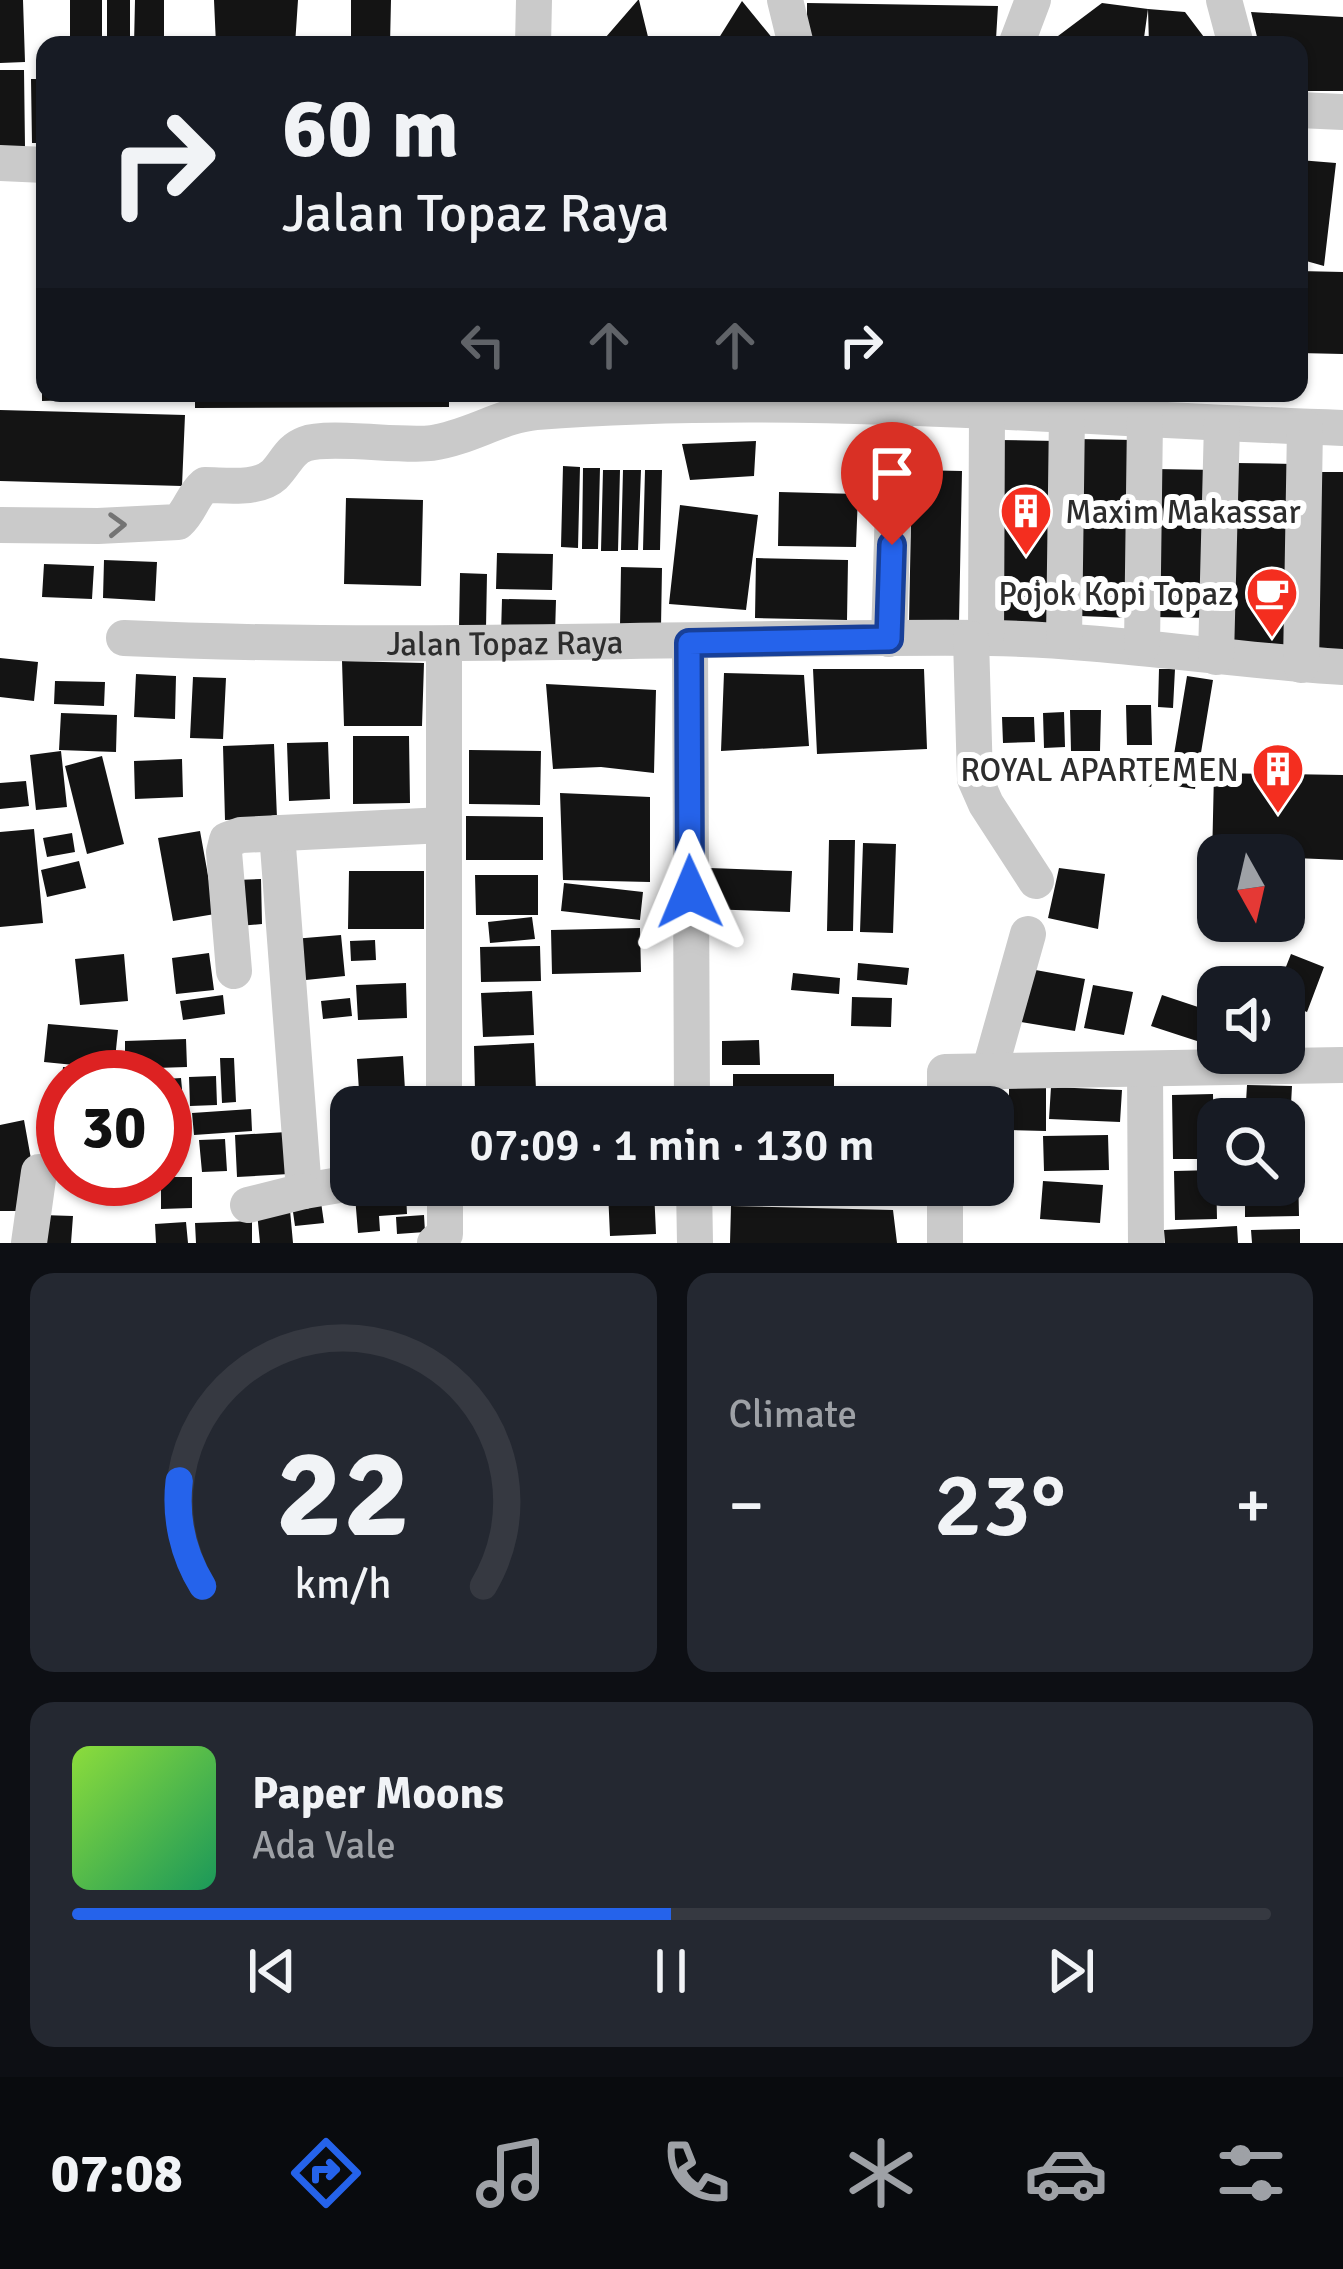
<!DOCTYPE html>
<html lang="en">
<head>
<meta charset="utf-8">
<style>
	body { margin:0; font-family:Signika,sans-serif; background:#242831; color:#f1f3f6; height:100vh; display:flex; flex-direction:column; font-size:45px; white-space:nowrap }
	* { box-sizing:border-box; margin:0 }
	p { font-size:39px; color:#9ea1a6 }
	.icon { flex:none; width:66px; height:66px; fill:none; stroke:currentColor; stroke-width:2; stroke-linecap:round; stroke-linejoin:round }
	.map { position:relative; height:1243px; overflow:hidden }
	.side { display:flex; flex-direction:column; gap:30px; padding:30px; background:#0d0f14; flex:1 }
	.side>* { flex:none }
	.hud { position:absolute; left:36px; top:36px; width:1272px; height:366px; border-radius:24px; box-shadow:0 3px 9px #0004; background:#171b24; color:#f1f3f6; overflow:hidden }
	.needle { width:78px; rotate:172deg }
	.tools { position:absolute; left:1197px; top:834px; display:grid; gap:24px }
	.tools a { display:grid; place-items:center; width:108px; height:108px; border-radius:24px; background:#171b24; box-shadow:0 3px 9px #0004; font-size:60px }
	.speed { position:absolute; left:36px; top:1050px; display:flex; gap:24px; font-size:60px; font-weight:700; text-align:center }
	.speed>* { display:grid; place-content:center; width:156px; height:156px; border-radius:50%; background:#171b24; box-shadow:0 3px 9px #0004; line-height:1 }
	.speed .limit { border:18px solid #d22; background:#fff; color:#111 }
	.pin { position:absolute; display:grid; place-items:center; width:102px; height:102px; color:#fff; margin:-123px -51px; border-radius:50% 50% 50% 0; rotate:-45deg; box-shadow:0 0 12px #0007 }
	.pin .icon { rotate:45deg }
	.me { position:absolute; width:132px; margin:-66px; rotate:359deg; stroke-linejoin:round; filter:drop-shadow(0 0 9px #0008) }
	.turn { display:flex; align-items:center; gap:42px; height:252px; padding:0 48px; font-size:54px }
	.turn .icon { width:156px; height:156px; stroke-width:2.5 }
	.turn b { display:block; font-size:84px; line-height:102px }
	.lanes { display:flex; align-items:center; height:114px; padding:0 48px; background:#0003; justify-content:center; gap:60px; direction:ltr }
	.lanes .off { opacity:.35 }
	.big { font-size:90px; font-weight:600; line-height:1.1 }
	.side .tile { flex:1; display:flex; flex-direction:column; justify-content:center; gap:18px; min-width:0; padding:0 42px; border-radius:24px; background:#242831 }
	.side .dial { align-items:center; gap:0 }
	.dial svg { height:312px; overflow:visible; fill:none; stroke:#363941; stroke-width:7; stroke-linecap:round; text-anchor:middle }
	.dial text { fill:#f1f3f6; stroke:none }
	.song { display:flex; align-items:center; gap:36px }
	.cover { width:144px; height:144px; border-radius:18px; background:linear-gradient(135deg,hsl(90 70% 55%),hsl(150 70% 35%)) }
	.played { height:12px; border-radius:6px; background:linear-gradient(90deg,#2563eb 50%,#363941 50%) }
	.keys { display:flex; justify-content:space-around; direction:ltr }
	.heat { display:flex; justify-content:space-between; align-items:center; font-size:66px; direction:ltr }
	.side .tiles { flex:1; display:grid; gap:30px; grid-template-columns:1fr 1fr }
	.tile:last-child { grid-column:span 2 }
	.trip { position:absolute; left:330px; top:1086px; width:684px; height:120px; border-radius:24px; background:#171b24; box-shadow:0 3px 9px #0004; font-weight:600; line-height:120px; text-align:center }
	.dock { display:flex; height:192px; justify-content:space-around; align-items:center; background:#090b0e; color:#9ea1a6 }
	.dock .icon { width:84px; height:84px }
	.dock .on { color:#2563eb }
	.dock b { font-size:54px; color:#f1f3f6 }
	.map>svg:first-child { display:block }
	.building { fill:#141414 }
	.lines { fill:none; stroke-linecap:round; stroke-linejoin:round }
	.minor { stroke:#cacaca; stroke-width:36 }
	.oneway { stroke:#747474 }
	.route-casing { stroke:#184099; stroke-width:30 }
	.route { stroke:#2563eb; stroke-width:21 }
	.labels { text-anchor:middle; stroke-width:12; stroke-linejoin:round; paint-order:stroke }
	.poi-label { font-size:33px; fill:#2d2d2d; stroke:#fff; text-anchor:end }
	.street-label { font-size:33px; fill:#2d2d2d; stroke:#fff }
</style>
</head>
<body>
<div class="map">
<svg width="1343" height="1243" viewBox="0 0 1343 1243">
	<rect width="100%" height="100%" fill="#fff"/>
	<path class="building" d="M0 0H23L25 62 0 63Z
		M70 0H102V45H70Z
		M107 0H130V45H107Z
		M135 0H164V45H134Z
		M214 0H298L295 45H216Z
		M351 0H391L390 45H351Z
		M639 0 650 45H599L638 0Z
		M742 1 778 45H718L717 41Z
		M807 3 998 6 996 39H976V45H825V36L807 37Z
		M1102 3 1148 9 1143 45H1046Z
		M1148 9 1185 12 1210 45H1149Z
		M1251 12 1343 17V91H1299V45H1259Z
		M0 70H24L25 147H0Z
		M31 79H45V143H32Z
		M1299 160 1336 163 1324 266 1299 259Z
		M1299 271 1343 272V354L1299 353Z
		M42 393H126L127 398 42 401Z
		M195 393H449V407L195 408Z
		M0 410 185 415 182 486 0 481Z
		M1077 439 1134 440 1131 618 1080 616Z
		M999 440 1056 441 1052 627 997 626Z
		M756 441 754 476 690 480 682 444Z
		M1236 463 1294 464 1290 649 1232 648Z
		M563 466 580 467 578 548 561 547Z
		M583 468H600L598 549H582Z
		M1156 469 1217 470 1214 618 1153 617Z
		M603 470H620L618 551H601Z
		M623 470H641L638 550H621Z
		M645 470H662L660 550H643Z
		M912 470 962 471 959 623 909 622Z
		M1311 472H1343V664L1307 663Z
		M779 492 858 494 856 547 778 546Z
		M346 498 423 500 421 586 344 584Z
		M680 505 758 515 746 610 669 604Z
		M497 553 553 554 552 590 496 589Z
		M756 558 848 560 847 620 755 618Z
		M104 560 157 562 155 601 103 598Z
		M44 564 94 566 92 599 42 597Z
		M621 567 662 568 661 627 620 626Z
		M460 573 487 574 486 628H459Z
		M502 599 556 600 555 634H501Z
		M0 658 38 662 34 701 0 697Z
		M342 661 424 663 422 726H344Z
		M813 669H924L927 749 817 754Z
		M1159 669H1175L1173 708 1158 707Z
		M724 673 804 675 809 746 721 751Z
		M136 674 176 676 175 719 134 717Z
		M1187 676 1213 680 1195 789 1169 785Z
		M193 677 226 678 223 739 190 738Z
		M55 681 105 682 104 706 54 704Z
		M546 684 656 690 654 773 601 767 553 769Z
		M1126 705H1151L1152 745H1127Z
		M1070 710H1101L1100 751H1071Z
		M1064 712 1065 747 1044 748 1043 713Z
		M61 713 117 715 116 752 59 750Z
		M1002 717H1034L1035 742 1003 743Z
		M353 736H409L410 803 353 804Z
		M328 742 330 799 289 801 287 743Z
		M274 744 277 818 225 820 223 746Z
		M469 750 541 751 540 805 469 804Z
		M61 751 67 807 36 810 30 755Z
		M1150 752 1161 756 1151 787 1141 784Z
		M102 756 124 844 87 854 65 766Z
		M182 759 183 797 135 799 134 761Z
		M1214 773 1343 775V860L1218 855V860H1212Z
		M26 781 29 806 0 809V783Z
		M560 793 650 797V882L563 880Z
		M466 816 543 817V860H466Z
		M34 829 43 923 0 927V832Z
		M200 831 215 914 173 921 158 838Z
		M72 833 75 852 47 857 43 838Z
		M829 840H855L853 931H827Z
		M863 843 896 844 893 933 860 932Z
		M79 861 86 888 47 897 41 870Z
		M709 868 792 871 790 912 707 909Z
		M1059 868 1105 874 1098 929 1048 918Z
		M349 871H424V929H348Z
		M475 875H538V915H476Z
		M261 879 262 924 238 926 236 880Z
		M564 883 643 892 640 920 561 911Z
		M532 917 535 939 490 943 488 922Z
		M640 928 641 972 552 974 551 930Z
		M341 935 345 976 296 981 293 939Z
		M375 940 376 960 351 961 350 941Z
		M540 946 541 981 481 982 480 947Z
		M209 953 214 990 176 994 172 958Z
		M124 954 128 1001 80 1005 75 959Z
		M1291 954 1324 967 1307 1012 1284 1003V987H1278Z
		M858 963 909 968 907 985 857 980Z
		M1030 969 1085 979 1075 1031 1021 1022Z
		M793 973 840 978 839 994 791 990Z
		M406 983 407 1018 358 1020 356 985Z
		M1093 985 1133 992 1124 1035 1084 1028Z
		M532 991 534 1035 483 1037 481 993Z
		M223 995 225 1014 183 1020 180 1001Z
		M1162 995 1210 1011 1200 1042 1151 1026Z
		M852 997 892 998 891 1027 851 1026Z
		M350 998 352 1016 323 1019 321 1001Z
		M48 1024 118 1030 114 1069 44 1062Z
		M186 1039 187 1067 125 1069V1041Z
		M759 1040 760 1065H722V1041Z
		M534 1043 536 1090 475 1092 474 1046Z
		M403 1056 406 1107H360L357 1059Z
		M220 1058H234L236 1102 222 1103Z
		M63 1067 114 1071V1077H62Z
		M733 1074H834V1107H733Z
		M216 1076 217 1105 190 1106 189 1077Z
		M1009 1077H1046V1131L1009 1130Z
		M181 1078 183 1100 165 1101V1079Z
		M1247 1085 1292 1086 1288 1160H1284V1119H1245Z
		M1051 1087 1122 1090 1120 1122 1049 1119Z
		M1213 1094 1214 1159H1173L1172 1095Z
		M251 1109 252 1131 194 1135 192 1113Z
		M24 1120 31 1159 18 1211H0V1125Z
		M287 1132 289 1174 237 1177 235 1135Z
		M48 1135 63 1136V1168H48Z
		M1108 1135 1109 1170 1044 1171 1043 1136Z
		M225 1139 227 1171 202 1172 199 1140Z
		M1216 1170 1217 1219 1175 1220 1174 1171Z
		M1284 1172H1298L1299 1216 1245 1217V1185H1284Z
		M165 1177H192V1208L161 1209V1179Z
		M1043 1181 1103 1185 1100 1223 1040 1219Z
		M750 1185H806V1196H750Z
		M858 1185H906L907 1191 859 1195Z
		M654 1189 656 1234 610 1236 608 1191Z
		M406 1192 407 1214 379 1216 380 1231 358 1233 355 1196Z
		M321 1202 324 1223 295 1226 292 1205Z
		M731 1206 893 1210 897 1243H730Z
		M290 1210 293 1243H260L257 1212Z
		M42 1215 73 1216 71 1243H40Z
		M424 1215 425 1232 397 1234 396 1217Z
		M252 1221V1243H196L195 1223Z
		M186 1222 188 1243H156L155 1224Z
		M1237 1226 1238 1243H1165L1164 1230Z
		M1300 1229V1243H1252L1251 1230Z"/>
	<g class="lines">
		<g class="minor">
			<path d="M785 0 796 45"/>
			<path d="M1224 0 1236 45"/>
			<path d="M533 45 534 0"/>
			<path d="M1016 45 1033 0"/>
			<path d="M1299 110 1343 112"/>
			<path d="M0 163 45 165"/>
			<path d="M0 525 98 526 178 522C191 510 192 496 205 485 226 485 258 490 274 475 286 463 289 450 305 444 328 435 401 447 432 443 468 438 502 415 536 412 805 391 1074 419 1343 428"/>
			<path id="s1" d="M124 638C412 651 701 636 989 638 1108 640 1225 660 1343 667"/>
			<path d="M986 638 987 413"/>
			<path d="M889 639 896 406"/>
			<path d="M971 639 975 779 986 804 1036 881"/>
			<path d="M1064 640 1067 414"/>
			<path d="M690 643 692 1107"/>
			<path d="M1142 646 1145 419"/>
			<path d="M1216 657 1222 423"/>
			<path d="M1301 665 1305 427"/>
			<path d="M277 833 304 1191 351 1183"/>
			<path d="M234 971 224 852 227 840 241 835 444 825"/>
			<path d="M990 1069 1028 934"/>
			<path d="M1145 1070 1146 1243"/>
			<path d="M444 1107V644"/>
			<path d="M945 1107V1072L1343 1065"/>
			<path d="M694 1185 695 1243"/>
			<path d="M945 1185V1243"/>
			<path d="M248 1205 304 1191"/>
			<path d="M29 1243 39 1172"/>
			<path d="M435 1243 445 1234V1185"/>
		</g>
	</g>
	<defs><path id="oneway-chevron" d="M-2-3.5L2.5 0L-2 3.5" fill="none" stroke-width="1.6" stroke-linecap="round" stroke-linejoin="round" transform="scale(3)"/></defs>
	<use class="oneway" href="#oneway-chevron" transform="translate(117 525) rotate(-2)"/>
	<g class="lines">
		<g class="route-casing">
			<path id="route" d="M690 892 689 643 889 639 892 545"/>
		</g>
		<use href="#route" class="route"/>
	</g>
	<defs>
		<g id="building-pin" transform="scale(2.7)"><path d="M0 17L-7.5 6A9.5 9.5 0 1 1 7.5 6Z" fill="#f42e1f" stroke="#fff"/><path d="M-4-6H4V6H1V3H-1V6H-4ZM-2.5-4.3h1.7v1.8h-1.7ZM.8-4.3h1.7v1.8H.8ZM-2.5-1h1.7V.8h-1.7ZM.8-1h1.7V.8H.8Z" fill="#fff"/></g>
		<g id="cafe-pin" transform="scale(2.7)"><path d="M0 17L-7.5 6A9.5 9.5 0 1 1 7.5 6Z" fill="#f42e1f" stroke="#fff"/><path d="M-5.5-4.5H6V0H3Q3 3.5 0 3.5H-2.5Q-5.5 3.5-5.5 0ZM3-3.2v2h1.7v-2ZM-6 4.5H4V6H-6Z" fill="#fff"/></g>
	</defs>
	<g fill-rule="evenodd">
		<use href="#building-pin" x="1026" y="511"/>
		<use href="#cafe-pin" x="1272" y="593"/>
		<use href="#building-pin" x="1278" y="769"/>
	</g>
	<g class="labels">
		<g class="poi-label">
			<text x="1065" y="523" text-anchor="start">Maxim Makassar</text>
			<text x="1233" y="605">Pojok Kopi Topaz</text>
			<text x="1239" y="781">ROYAL APARTEMEN</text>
		</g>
		<g class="street-label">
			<text dy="12" stroke="none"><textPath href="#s1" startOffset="381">Jalan Topaz Raya</textPath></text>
		</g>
	</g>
</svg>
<div class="tools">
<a><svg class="needle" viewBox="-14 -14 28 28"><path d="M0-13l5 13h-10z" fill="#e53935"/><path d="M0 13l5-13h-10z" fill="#9ea1a6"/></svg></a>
<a><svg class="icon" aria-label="sound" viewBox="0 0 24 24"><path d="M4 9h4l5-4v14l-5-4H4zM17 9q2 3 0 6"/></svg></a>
<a><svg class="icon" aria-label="search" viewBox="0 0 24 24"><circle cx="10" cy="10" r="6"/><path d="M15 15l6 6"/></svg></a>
</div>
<div class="speed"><div class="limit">30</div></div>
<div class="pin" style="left:892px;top:545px;background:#d93025"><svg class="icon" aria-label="arrive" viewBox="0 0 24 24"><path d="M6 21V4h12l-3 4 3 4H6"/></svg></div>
<svg class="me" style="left:690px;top:892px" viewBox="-20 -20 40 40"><path d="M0-17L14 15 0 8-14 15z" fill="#2563eb" stroke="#fff" stroke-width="4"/></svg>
<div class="trip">07:09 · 1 min · 130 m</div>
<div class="hud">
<div class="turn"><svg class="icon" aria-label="right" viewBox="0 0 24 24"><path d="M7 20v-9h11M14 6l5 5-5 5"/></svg><div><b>60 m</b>Jalan Topaz Raya</div></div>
<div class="lanes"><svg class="icon off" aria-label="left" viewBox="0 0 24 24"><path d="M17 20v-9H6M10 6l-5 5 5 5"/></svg><svg class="icon off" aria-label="ahead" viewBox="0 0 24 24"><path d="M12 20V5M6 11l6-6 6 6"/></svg><svg class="icon off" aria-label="ahead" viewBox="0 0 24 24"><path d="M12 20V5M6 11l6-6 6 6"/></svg><svg class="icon" aria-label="right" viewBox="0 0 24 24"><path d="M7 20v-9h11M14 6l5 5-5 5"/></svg></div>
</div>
</div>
<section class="side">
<div class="tiles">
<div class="tile dial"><svg viewBox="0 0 100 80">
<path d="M14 69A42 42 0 1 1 86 69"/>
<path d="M14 69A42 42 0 0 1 8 42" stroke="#2563eb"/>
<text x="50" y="56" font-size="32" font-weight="700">22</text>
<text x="50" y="72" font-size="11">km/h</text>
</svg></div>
<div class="tile"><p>Climate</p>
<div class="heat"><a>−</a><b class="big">23°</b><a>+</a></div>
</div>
<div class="tile">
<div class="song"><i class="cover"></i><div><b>Paper Moons</b><p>Ada Vale</p></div></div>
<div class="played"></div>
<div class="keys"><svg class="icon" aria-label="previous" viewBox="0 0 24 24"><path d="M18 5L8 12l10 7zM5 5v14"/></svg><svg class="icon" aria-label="pause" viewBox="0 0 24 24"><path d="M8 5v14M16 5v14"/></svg><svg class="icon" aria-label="next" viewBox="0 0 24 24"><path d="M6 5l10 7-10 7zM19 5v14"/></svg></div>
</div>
</div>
</section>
<nav class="dock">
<b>07:08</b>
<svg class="icon on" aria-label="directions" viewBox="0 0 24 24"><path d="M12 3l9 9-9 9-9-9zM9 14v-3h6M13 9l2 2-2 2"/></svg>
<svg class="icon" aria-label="music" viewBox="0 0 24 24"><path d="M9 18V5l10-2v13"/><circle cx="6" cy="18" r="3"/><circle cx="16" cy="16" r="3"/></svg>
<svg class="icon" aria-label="phone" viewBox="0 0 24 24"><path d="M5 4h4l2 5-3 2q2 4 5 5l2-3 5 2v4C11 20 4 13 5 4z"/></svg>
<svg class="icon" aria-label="climate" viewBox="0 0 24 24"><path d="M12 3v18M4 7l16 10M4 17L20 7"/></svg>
<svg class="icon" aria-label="car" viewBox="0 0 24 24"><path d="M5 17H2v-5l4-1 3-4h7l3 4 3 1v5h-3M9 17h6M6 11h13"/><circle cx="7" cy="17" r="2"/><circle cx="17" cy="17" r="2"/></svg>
<svg class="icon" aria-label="filters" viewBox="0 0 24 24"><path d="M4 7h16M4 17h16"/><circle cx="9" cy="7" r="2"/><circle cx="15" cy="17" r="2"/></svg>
</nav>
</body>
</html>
